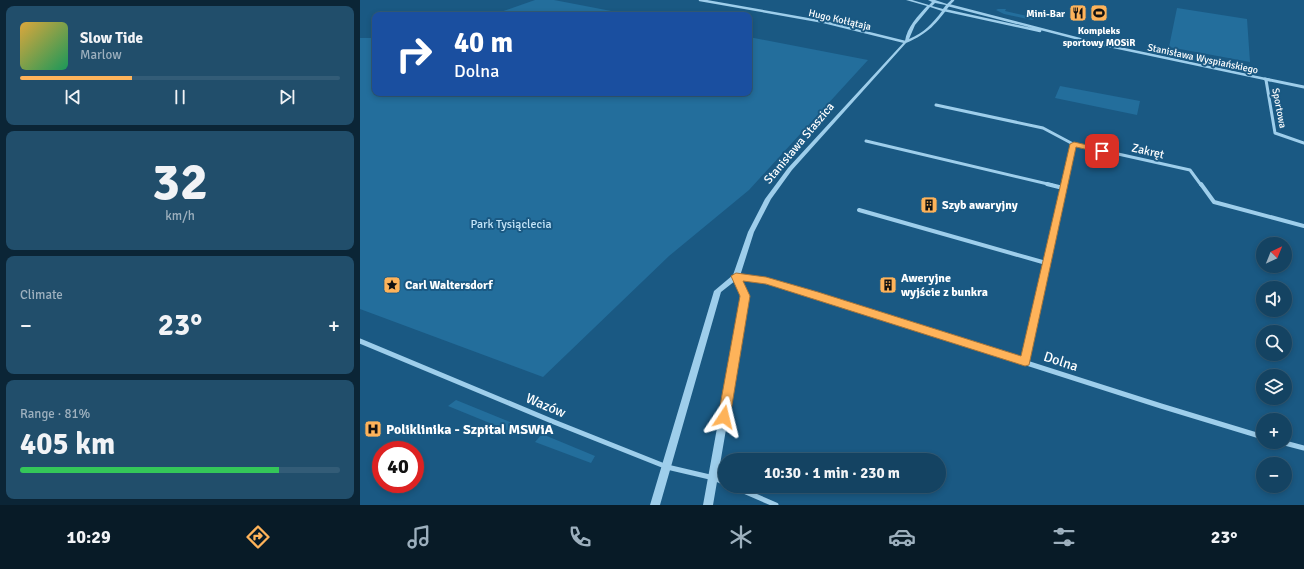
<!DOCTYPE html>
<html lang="en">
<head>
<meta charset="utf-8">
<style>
	body { margin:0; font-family:Signika,sans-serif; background:#214e6b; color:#f1f3f6; height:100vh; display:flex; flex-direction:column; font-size:15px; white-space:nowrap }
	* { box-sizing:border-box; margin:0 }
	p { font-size:13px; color:#9db0be }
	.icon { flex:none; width:22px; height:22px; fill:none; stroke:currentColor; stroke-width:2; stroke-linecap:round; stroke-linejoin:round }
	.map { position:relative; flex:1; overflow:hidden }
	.side { display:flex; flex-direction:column; gap:6px; padding:6px; background:#0b2536; width:360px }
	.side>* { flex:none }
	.banner { position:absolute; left:12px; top:12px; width:380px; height:84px; border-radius:8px; box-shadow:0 2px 6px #0003,0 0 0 1px #335c77; background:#1a4fa0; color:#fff; overflow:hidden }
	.needle { width:26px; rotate:43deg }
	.buttons { position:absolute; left:896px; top:237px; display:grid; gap:8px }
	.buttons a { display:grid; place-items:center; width:36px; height:36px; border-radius:50%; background:#144362; box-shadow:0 2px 6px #0003,0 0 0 1px #335c77; font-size:20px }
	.speed { position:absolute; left:12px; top:441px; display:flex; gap:8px; font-size:20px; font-weight:700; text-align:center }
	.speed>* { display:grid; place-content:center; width:52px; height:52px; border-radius:50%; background:#144362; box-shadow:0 2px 6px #0003,0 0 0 1px #335c77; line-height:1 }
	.speed .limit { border:6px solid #d22; background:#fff; color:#111 }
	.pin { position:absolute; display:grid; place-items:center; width:34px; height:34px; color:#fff; margin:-17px; border-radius:8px; box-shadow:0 2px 6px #0006 }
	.me { position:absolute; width:44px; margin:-22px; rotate:10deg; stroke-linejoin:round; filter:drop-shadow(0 0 3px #0008) }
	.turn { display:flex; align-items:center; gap:14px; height:84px; padding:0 16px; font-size:18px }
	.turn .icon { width:52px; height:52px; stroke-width:2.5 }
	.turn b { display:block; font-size:28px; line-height:34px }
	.big { font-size:30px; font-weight:700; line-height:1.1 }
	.side .widget { flex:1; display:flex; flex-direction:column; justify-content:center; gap:6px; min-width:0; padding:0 14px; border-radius:8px; background:#214e6b }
	.side .dial { align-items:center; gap:0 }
	.dial b { font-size:52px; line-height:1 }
	.song { display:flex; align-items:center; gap:12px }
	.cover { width:48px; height:48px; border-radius:6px; background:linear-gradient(135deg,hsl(40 70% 55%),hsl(150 70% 35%)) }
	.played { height:4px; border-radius:2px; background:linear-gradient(90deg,#feb35a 35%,#335c77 35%) }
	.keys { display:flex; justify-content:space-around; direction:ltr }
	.heat { display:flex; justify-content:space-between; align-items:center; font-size:22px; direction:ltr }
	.charge { height:6px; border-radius:3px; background:linear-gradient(90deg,#34c759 81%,#335c77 0) }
	.trip { position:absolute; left:358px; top:453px; width:228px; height:40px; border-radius:20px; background:#144362; box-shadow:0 2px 6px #0003,0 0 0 1px #335c77; font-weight:700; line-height:40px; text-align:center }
	.tabs { display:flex; height:64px; justify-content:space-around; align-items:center; background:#081b27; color:#9db0be }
	.tabs .icon { width:28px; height:28px }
	.tabs .on { color:#feb35a }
	.tabs b { font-size:18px; color:#f1f3f6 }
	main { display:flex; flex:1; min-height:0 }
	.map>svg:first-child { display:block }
	.green { fill:#236e9c }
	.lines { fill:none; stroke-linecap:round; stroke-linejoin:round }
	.minor-far3 { stroke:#9eceeb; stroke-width:2.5 }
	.minor-far2 { stroke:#9eceeb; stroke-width:3 }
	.minor-far1 { stroke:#9eceeb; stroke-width:4 }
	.minor { stroke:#9eceeb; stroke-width:5 }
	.tertiary { fill:#9eceeb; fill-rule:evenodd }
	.route { fill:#feb35a; stroke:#a5743a }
	.labels { text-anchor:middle; stroke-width:4; stroke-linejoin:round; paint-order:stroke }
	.far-poi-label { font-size:10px; font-weight:bold; fill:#fff; stroke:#1a5983; text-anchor:end }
	.far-street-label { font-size:10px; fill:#fff; stroke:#1a5983 }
	.street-label { font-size:12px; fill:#fff; stroke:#1a5983 }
	.poi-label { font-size:12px; font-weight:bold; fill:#fff; stroke:#1a5983; text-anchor:start }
	.park-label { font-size:12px; fill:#c3e4f8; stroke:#1a5983 }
	.near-street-label { font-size:14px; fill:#fff; stroke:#1a5983 }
	.near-poi-label { font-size:14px; font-weight:bold; fill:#fff; stroke:#1a5983; text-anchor:start }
</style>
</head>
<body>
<main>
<section class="side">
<div class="widget">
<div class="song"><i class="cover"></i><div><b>Slow Tide</b><p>Marlow</p></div></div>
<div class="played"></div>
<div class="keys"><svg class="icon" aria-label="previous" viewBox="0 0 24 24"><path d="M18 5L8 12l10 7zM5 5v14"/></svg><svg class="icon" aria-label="pause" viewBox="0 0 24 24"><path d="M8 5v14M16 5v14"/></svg><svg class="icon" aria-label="next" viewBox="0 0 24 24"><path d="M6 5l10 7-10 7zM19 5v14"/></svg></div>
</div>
<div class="widget dial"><b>32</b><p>km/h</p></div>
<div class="widget"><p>Climate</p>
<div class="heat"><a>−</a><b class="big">23°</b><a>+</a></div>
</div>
<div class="widget"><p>Range · 81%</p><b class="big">405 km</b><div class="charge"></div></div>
</section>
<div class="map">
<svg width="944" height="505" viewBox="0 0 944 505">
	<rect width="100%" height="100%" fill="#1a5983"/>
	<path class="green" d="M175 0H194L272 15H132Z
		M817 8 887 19 890 62 809 47Z
		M638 9H646L645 11 676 18 672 20 644 14 636 10Z
		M389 37 508 60 389 190 309 256 183 377 0 309V38H15V93H389Z
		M700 86 780 101 777 115 695 98Z
		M96 400 160 426 154 433 88 406Z
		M182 434 235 456 231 463 175 442Z"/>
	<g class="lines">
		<path class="minor-far3" d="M340 0 464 22 545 42
			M593 0 588 5 735 43 910 80
			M584 10 680 31"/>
		<path class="minor-far2" d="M905 79 944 87
			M906 80 915 133 944 143
			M576 105 683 128 713 144
			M506 141 692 185
			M704 185 713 144 830 170 841 185"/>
		<path class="minor-far1" d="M687 184 703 188
			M841 184 854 202 944 226
			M499 210 686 263
			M376 276C434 286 489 306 545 324
			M673 324 704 184"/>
		<path class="minor" d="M541 323 801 406 903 437
			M0 341 194 422 307 467 354 478 365 483
			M665 362 674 323
			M921 442 944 448
			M372 486 416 505"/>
		<path class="tertiary" d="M546 0H552L569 5 572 2 568 0H575L590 5C576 24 569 33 546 43L432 170 411 199 394 232 380 276 389 296 353 505H343L381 296 375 281 361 292 300 505H290L354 291 373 275 388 232 405 199 428 168 545 41C547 27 558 16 567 6ZM575 3 586 5 583 9 572 6ZM570 7 582 11C573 23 564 33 549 39L555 25Z"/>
	</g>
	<path class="route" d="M714 142 745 149 746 151 742 153 716 147 669 365 665 366 406 284 383 281 390 296 370 417 368 421 364 423 360 421 358 417 380 296 371 276 376 273 406 277 458 292 661 356 710 144Z"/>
	<defs>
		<g id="restaurant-square" transform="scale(0.9)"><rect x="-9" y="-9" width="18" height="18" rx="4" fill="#feb35a" stroke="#1a5983"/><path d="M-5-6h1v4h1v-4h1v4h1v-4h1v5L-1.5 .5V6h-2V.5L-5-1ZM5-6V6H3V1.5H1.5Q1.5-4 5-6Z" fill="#111"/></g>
		<g id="stadium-square" transform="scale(0.9)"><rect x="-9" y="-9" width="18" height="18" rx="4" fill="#feb35a" stroke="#1a5983"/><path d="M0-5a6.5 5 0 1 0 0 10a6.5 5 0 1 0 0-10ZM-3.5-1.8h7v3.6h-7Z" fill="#111"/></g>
		<g id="building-square" transform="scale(0.9)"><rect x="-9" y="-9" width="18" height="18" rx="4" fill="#feb35a" stroke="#1a5983"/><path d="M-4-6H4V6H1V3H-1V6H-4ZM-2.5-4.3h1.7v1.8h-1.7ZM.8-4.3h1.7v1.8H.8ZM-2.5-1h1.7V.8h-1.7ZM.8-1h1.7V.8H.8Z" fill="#111"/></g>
		<g id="sight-square" transform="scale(0.9)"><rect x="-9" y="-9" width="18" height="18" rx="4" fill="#feb35a" stroke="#1a5983"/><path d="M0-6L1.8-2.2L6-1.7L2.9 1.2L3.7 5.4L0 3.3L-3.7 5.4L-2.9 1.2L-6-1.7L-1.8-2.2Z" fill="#111"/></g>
		<g id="hospital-square" transform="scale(0.9)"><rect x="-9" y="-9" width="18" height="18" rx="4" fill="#feb35a" stroke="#1a5983"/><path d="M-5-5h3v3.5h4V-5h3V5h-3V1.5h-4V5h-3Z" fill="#111"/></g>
	</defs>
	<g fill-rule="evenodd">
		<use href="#restaurant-square" x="718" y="13"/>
		<use href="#stadium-square" x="739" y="13"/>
		<use href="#building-square" x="569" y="205"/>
		<use href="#sight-square" x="32" y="285"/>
		<use href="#building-square" x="528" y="285"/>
		<use href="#hospital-square" x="13" y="429"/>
	</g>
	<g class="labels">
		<g class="far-poi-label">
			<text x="705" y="17">Mini-Bar</text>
			<text x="739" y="34" text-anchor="middle">Kompleks<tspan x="739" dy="12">sportowy MOSiR</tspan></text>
		</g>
		<g class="far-street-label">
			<text transform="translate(480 19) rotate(13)" y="4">Hugo Kołłątaja</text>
			<text transform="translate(843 58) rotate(12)" y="4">Stanisława Wyspiańskiego</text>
			<text transform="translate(920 108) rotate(79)" y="4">Sportowa</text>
		</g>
		<g class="street-label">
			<text transform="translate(439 143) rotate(-50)" y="4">Stanisława Staszica</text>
			<text transform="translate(788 151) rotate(13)" y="4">Zakręt</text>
		</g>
		<g class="poi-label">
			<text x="582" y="209">Szyb awaryjny</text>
			<text x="541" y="282">Aweryjne<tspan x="541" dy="14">wyjście z bunkra</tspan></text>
			<text x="45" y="289">Carl Waltersdorf</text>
		</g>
		<g class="park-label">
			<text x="151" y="228">Park Tysiąclecia</text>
		</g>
		<g class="near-street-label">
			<text transform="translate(701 361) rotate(18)" y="5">Dolna</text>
			<text transform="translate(186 405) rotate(23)" y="5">Wazów</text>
		</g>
		<g class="near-poi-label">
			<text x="26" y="434">Poliklinika - Szpital MSWiA</text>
		</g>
	</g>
</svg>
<div class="buttons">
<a><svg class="needle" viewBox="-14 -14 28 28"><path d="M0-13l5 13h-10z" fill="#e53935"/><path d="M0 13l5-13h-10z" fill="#9db0be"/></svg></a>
<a><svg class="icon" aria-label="sound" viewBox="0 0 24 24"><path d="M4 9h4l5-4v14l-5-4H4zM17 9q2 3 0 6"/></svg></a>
<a><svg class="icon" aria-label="search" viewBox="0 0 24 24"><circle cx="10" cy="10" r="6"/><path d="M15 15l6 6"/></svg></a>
<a><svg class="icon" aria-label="layers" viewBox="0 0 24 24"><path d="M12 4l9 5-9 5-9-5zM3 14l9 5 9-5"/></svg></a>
<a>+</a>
<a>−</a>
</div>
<div class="speed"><div class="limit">40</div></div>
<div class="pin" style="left:742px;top:151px;background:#d93025"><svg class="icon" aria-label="arrive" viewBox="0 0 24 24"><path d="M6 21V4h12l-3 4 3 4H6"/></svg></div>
<svg class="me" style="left:364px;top:417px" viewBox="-20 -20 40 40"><path d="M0-17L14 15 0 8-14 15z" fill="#feb35a" stroke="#fff" stroke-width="4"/></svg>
<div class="trip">10:30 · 1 min · 230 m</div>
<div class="banner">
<div class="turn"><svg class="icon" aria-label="right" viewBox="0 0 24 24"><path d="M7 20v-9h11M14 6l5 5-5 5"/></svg><div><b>40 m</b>Dolna</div></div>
</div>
</div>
</main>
<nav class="tabs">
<b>10:29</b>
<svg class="icon on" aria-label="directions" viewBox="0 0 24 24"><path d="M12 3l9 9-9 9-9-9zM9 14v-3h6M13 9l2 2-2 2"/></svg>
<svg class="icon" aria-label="music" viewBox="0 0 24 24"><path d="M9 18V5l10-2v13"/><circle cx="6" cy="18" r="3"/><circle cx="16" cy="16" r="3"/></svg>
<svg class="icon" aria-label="phone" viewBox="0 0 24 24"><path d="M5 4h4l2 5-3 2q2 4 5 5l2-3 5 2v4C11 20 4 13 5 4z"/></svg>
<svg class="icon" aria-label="climate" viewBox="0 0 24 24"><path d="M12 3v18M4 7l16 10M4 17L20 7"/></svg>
<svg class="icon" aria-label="car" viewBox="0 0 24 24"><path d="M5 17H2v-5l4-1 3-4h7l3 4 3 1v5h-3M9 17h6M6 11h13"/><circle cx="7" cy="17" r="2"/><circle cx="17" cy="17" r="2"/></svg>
<svg class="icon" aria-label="filters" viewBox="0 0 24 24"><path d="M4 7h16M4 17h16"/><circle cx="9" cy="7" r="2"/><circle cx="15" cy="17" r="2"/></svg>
<b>23°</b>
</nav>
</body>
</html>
